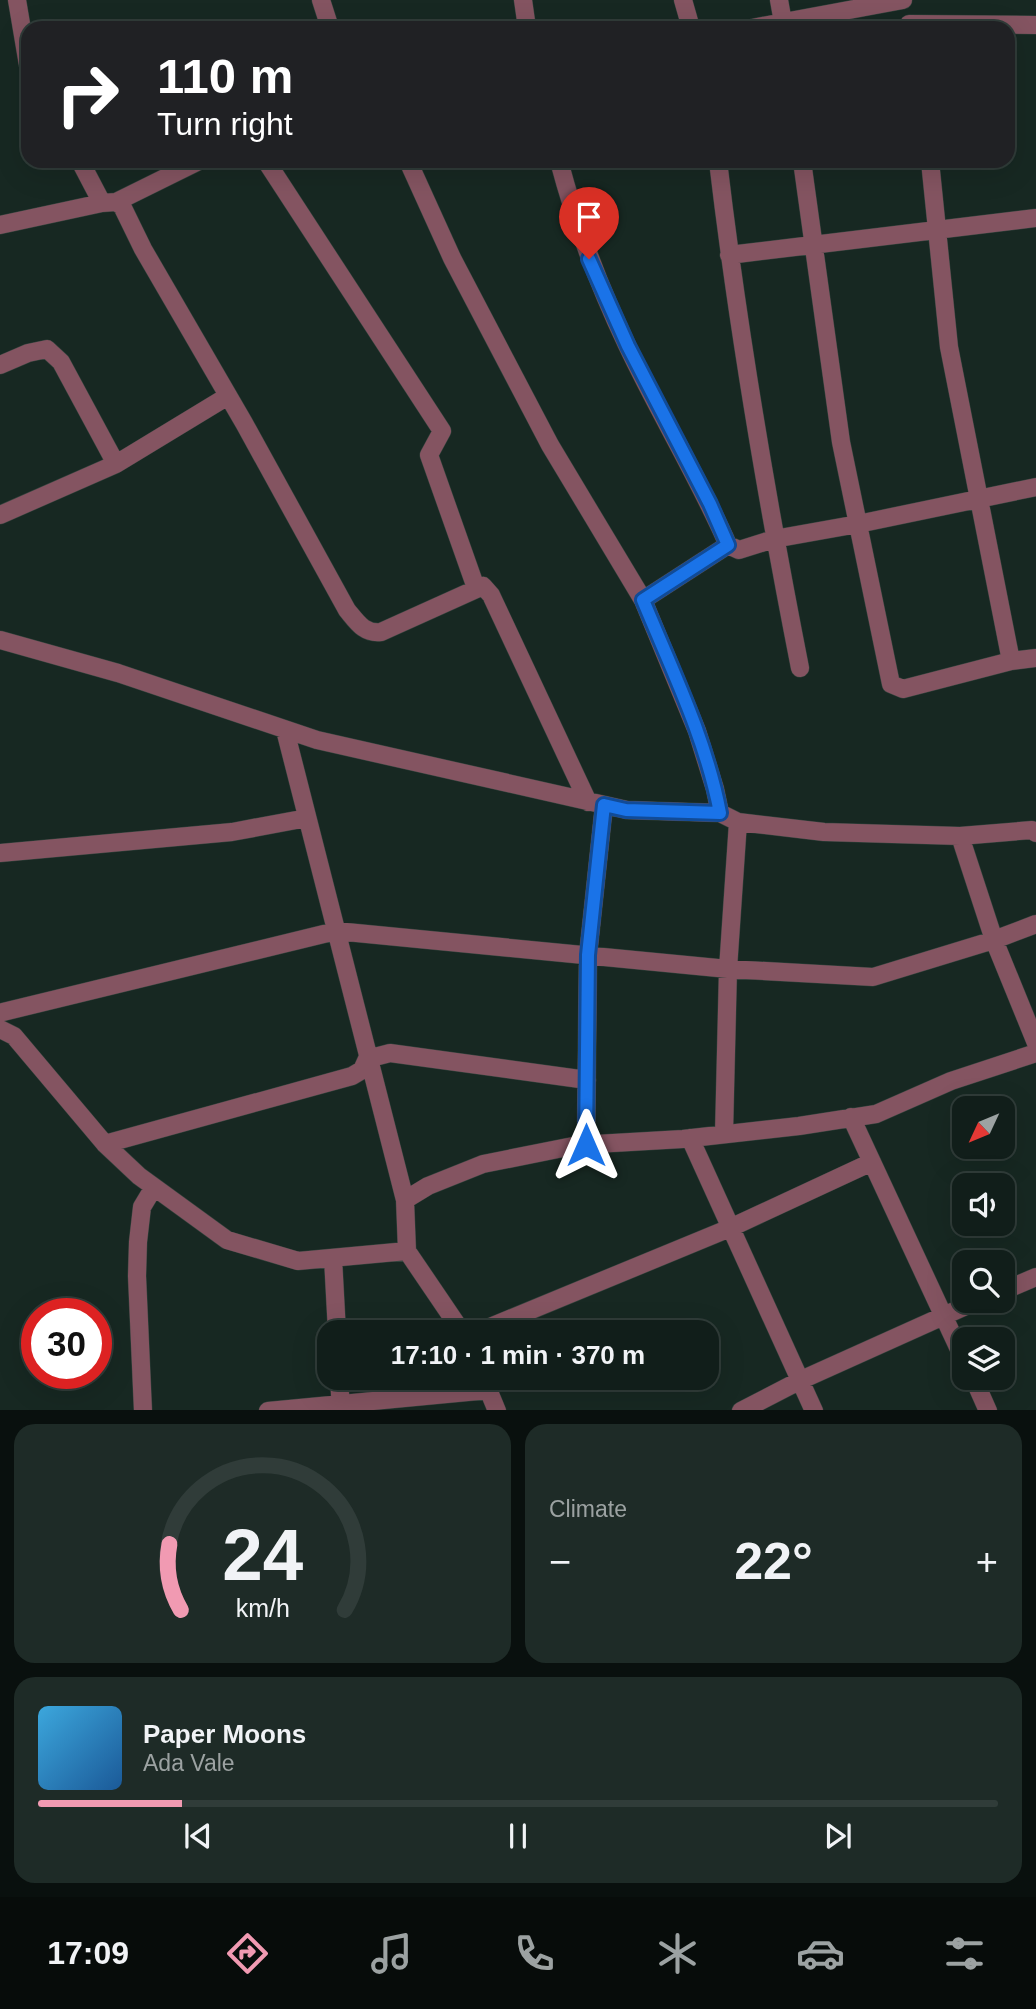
<!DOCTYPE html>
<html lang="en">
<head>
<meta charset="utf-8">
<style>
	body { margin:0; font-family:Helvetica,sans-serif; background:#1e2b27; color:#f1f3f6; height:100vh; display:flex; flex-direction:column; font-size:26px; white-space:nowrap }
	* { box-sizing:border-box; margin:0 }
	p { font-size:23px; color:#9ca2a2 }
	.icon { flex:none; width:38px; height:38px; fill:none; stroke:currentColor; stroke-width:2; stroke-linecap:round; stroke-linejoin:round }
	.map { position:relative; height:1410px; overflow:hidden }
	.side { display:flex; flex-direction:column; gap:14px; padding:14px; background:#09100e; flex:1 }
	.side>* { flex:none }
	.guide { position:absolute; left:21px; top:21px; width:994px; height:147px; border-radius:21px; box-shadow:0 7px 28px #0002,0 0 0 2px #303c39; background:#202124; color:#fff; overflow:hidden }
	.needle { width:46px; rotate:226deg }
	.buttons { position:absolute; left:952px; top:1096px; display:grid; gap:14px }
	.buttons a { display:grid; place-items:center; width:63px; height:63px; border-radius:14px; background:#111e1a; box-shadow:0 7px 28px #0002,0 0 0 2px #303c39; font-size:35px }
	.speed { position:absolute; left:21px; top:1298px; display:flex; gap:14px; font-size:35px; font-weight:700; text-align:center }
	.speed>* { display:grid; place-content:center; width:91px; height:91px; border-radius:50%; background:#111e1a; box-shadow:0 7px 28px #0002,0 0 0 2px #303c39; line-height:1 }
	.speed .limit { border:10px solid #d22; background:#fff; color:#111 }
	.pin { position:absolute; display:grid; place-items:center; width:60px; height:60px; color:#fff; margin:-72px -30px; border-radius:50% 50% 50% 0; rotate:-45deg; box-shadow:0 0 7px #0007 }
	.pin .icon { rotate:45deg }
	.me { position:absolute; width:77px; margin:-38px; rotate:0deg; stroke-linejoin:round; filter:drop-shadow(0 0 5px #0008) }
	.turn { display:flex; align-items:center; gap:24px; height:147px; padding:0 21px; font-size:32px }
	.turn .icon { width:91px; height:91px; stroke-width:2.5 }
	.turn b { display:block; font-size:49px; line-height:60px }
	.big { font-size:52px; font-weight:700; line-height:1.1 }
	.side .widget { flex:1; display:flex; flex-direction:column; justify-content:center; gap:10px; min-width:0; padding:0 24px; border-radius:21px; background:#1e2b27 }
	.side .dial { align-items:center; gap:0 }
	.dial svg { height:182px; overflow:visible; fill:none; stroke:#303c39; stroke-width:7; stroke-linecap:round; text-anchor:middle }
	.dial text { fill:#f1f3f6; stroke:none }
	.song { display:flex; align-items:center; gap:21px }
	.cover { width:84px; height:84px; border-radius:10px; background:linear-gradient(135deg,hsl(200 70% 55%),hsl(210 70% 35%)) }
	.played { height:7px; border-radius:4px; background:linear-gradient(90deg,#f19ab2 15%,#303c39 15%) }
	.keys { display:flex; justify-content:space-around; direction:ltr }
	.heat { display:flex; justify-content:space-between; align-items:center; font-size:38px; direction:ltr }
	.side .tiles { flex:1; display:grid; gap:14px; grid-template-columns:1fr 1fr }
	.widget:last-child { grid-column:span 2 }
	.trip { position:absolute; left:317px; top:1320px; width:402px; height:70px; border-radius:21px; background:#111e1a; box-shadow:0 7px 28px #0002,0 0 0 2px #303c39; font-weight:700; line-height:70px; text-align:center }
	.tab-bar { display:flex; height:112px; justify-content:space-around; align-items:center; background:#070c0a; color:#9ca2a2 }
	.tab-bar .icon { width:49px; height:49px }
	.tab-bar .active { color:#f19ab2 }
	.tab-bar b { font-size:32px; color:#f1f3f6 }
	.map>svg:first-child { display:block }
	.lines { fill:none; stroke-linecap:round; stroke-linejoin:round }
	.minor-casing { stroke:#33433d; stroke-width:19 }
	.minor { stroke:#845461; stroke-width:18 }
	.route-casing { stroke:#114b97; stroke-width:18 }
	.route { stroke:#1a73e8; stroke-width:12 }
</style>
</head>
<body>
<div class="map">
<svg width="1036" height="1411" viewBox="0 0 1036 1411">
	<rect width="100%" height="100%" fill="#172822"/>
	<g class="lines">
		<g class="minor-casing">
			<path id="minor" d="M17 0 28 65
				M321 0 330 28
				M523 0 527 28
				M683 0 691 28
				M779 0 784 28
				M909 24 1036 25
				M752 28 903 0
				M80 161 102 203
				M266 161 442 431 429 455 476 588
				M408 161 452 258 550 445 643 600 697 731 715 789 720 813 738 822 728 969 724 1134
				M559 161C576 225 599 286 627 345 659 413 698 476 728 545L739 550 774 539 858 524 1036 487
				M718 161C738 331 767 500 800 668
				M802 161 841 442 891 684 903 689 1011 661
				M930 161 949 347 1011 661 1036 658
				M116 202 199 161
				M0 225 102 203 116 202 122 206 143 249 244 423 347 610C357 622 364 634 381 632L483 586 491 595 588 802
				M729 255 1036 218
				M0 365 28 353 47 349 61 362 116 464
				M0 515 116 464 228 396
				M643 600 728 545
				M0 640 118 673 317 740 627 810 720 813
				M285 730 405 1200
				M738 822 824 832 960 836 994 940 1036 924
				M960 836 1032 830 1036 833
				M0 853 232 832 307 818
				M3 1012 336 931 728 969 873 977 994 940 1036 1043
				M0 1029 14 1036 105 1144 139 1176 227 1240 298 1261 407 1251 462 1332
				M851 1117 964 1360
				M690 1138 814 1411
				M105 1144 352 1076 362 1070 367 1059 390 1053 587 1080
				M586 1145 588 955 604 805
				M407 1251 405 1200 428 1186 483 1164 578 1145 683 1139 799 1126 876 1114 951 1081 1036 1053
				M333 1258 337 1332
				M1003 1291 1036 1277
				M478 1332 730 1228 872 1162
				M339 1377 341 1411
				M483 1377 497 1411
				M973 1377 988 1411
				M143 1411 137 1276 138 1242 142 1207 154 1187
				M268 1411 489 1390
				M741 1411 799 1381 979 1300"/>
		</g>
		<use href="#minor" class="minor"/>
	</g>
	<g class="lines">
		<g class="route-casing">
			<path id="route" d="M586 1145 588 955 604 805 626 810 720 813C706 739 672 670 643 600L728 545 710 504 628 346 589 259"/>
		</g>
		<use href="#route" class="route"/>
	</g>
</svg>
<div class="buttons">
<a><svg class="needle" viewBox="-14 -14 28 28"><path d="M0-13l5 13h-10z" fill="#e53935"/><path d="M0 13l5-13h-10z" fill="#9ca2a2"/></svg></a>
<a><svg class="icon" aria-label="sound" viewBox="0 0 24 24"><path d="M4 9h4l5-4v14l-5-4H4zM17 9q2 3 0 6"/></svg></a>
<a><svg class="icon" aria-label="search" viewBox="0 0 24 24"><circle cx="10" cy="10" r="6"/><path d="M15 15l6 6"/></svg></a>
<a><svg class="icon" aria-label="layers" viewBox="0 0 24 24"><path d="M12 4l9 5-9 5-9-5zM3 14l9 5 9-5"/></svg></a>
</div>
<div class="speed"><div class="limit">30</div></div>
<div class="pin" style="left:589px;top:259px;background:#d93025"><svg class="icon" aria-label="arrive" viewBox="0 0 24 24"><path d="M6 21V4h12l-3 4 3 4H6"/></svg></div>
<svg class="me" style="left:586px;top:1145px" viewBox="-20 -20 40 40"><path d="M0-17L14 15 0 8-14 15z" fill="#1a73e8" stroke="#fff" stroke-width="4"/></svg>
<div class="trip">17:10 · 1 min · 370 m</div>
<div class="guide">
<div class="turn"><svg class="icon" aria-label="right" viewBox="0 0 24 24"><path d="M7 20v-9h11M14 6l5 5-5 5"/></svg><div><b>110 m</b>Turn right</div></div>
</div>
</div>
<section class="side">
<div class="tiles">
<div class="widget dial"><svg viewBox="0 0 100 80">
<path d="M14 69A42 42 0 1 1 86 69"/>
<path d="M14 69A42 42 0 0 1 9 40" stroke="#f19ab2"/>
<text x="50" y="56" font-size="32" font-weight="700">24</text>
<text x="50" y="72" font-size="11">km/h</text>
</svg></div>
<div class="widget"><p>Climate</p>
<div class="heat"><a>−</a><b class="big">22°</b><a>+</a></div>
</div>
<div class="widget">
<div class="song"><i class="cover"></i><div><b>Paper Moons</b><p>Ada Vale</p></div></div>
<div class="played"></div>
<div class="keys"><svg class="icon" aria-label="previous" viewBox="0 0 24 24"><path d="M18 5L8 12l10 7zM5 5v14"/></svg><svg class="icon" aria-label="pause" viewBox="0 0 24 24"><path d="M8 5v14M16 5v14"/></svg><svg class="icon" aria-label="next" viewBox="0 0 24 24"><path d="M6 5l10 7-10 7zM19 5v14"/></svg></div>
</div>
</div>
</section>
<nav class="tab-bar">
<b>17:09</b>
<svg class="icon active" aria-label="directions" viewBox="0 0 24 24"><path d="M12 3l9 9-9 9-9-9zM9 14v-3h6M13 9l2 2-2 2"/></svg>
<svg class="icon" aria-label="music" viewBox="0 0 24 24"><path d="M9 18V5l10-2v13"/><circle cx="6" cy="18" r="3"/><circle cx="16" cy="16" r="3"/></svg>
<svg class="icon" aria-label="phone" viewBox="0 0 24 24"><path d="M5 4h4l2 5-3 2q2 4 5 5l2-3 5 2v4C11 20 4 13 5 4z"/></svg>
<svg class="icon" aria-label="climate" viewBox="0 0 24 24"><path d="M12 3v18M4 7l16 10M4 17L20 7"/></svg>
<svg class="icon" aria-label="car" viewBox="0 0 24 24"><path d="M5 17H2v-5l4-1 3-4h7l3 4 3 1v5h-3M9 17h6M6 11h13"/><circle cx="7" cy="17" r="2"/><circle cx="17" cy="17" r="2"/></svg>
<svg class="icon" aria-label="filters" viewBox="0 0 24 24"><path d="M4 7h16M4 17h16"/><circle cx="9" cy="7" r="2"/><circle cx="15" cy="17" r="2"/></svg>
</nav>
</body>
</html>
